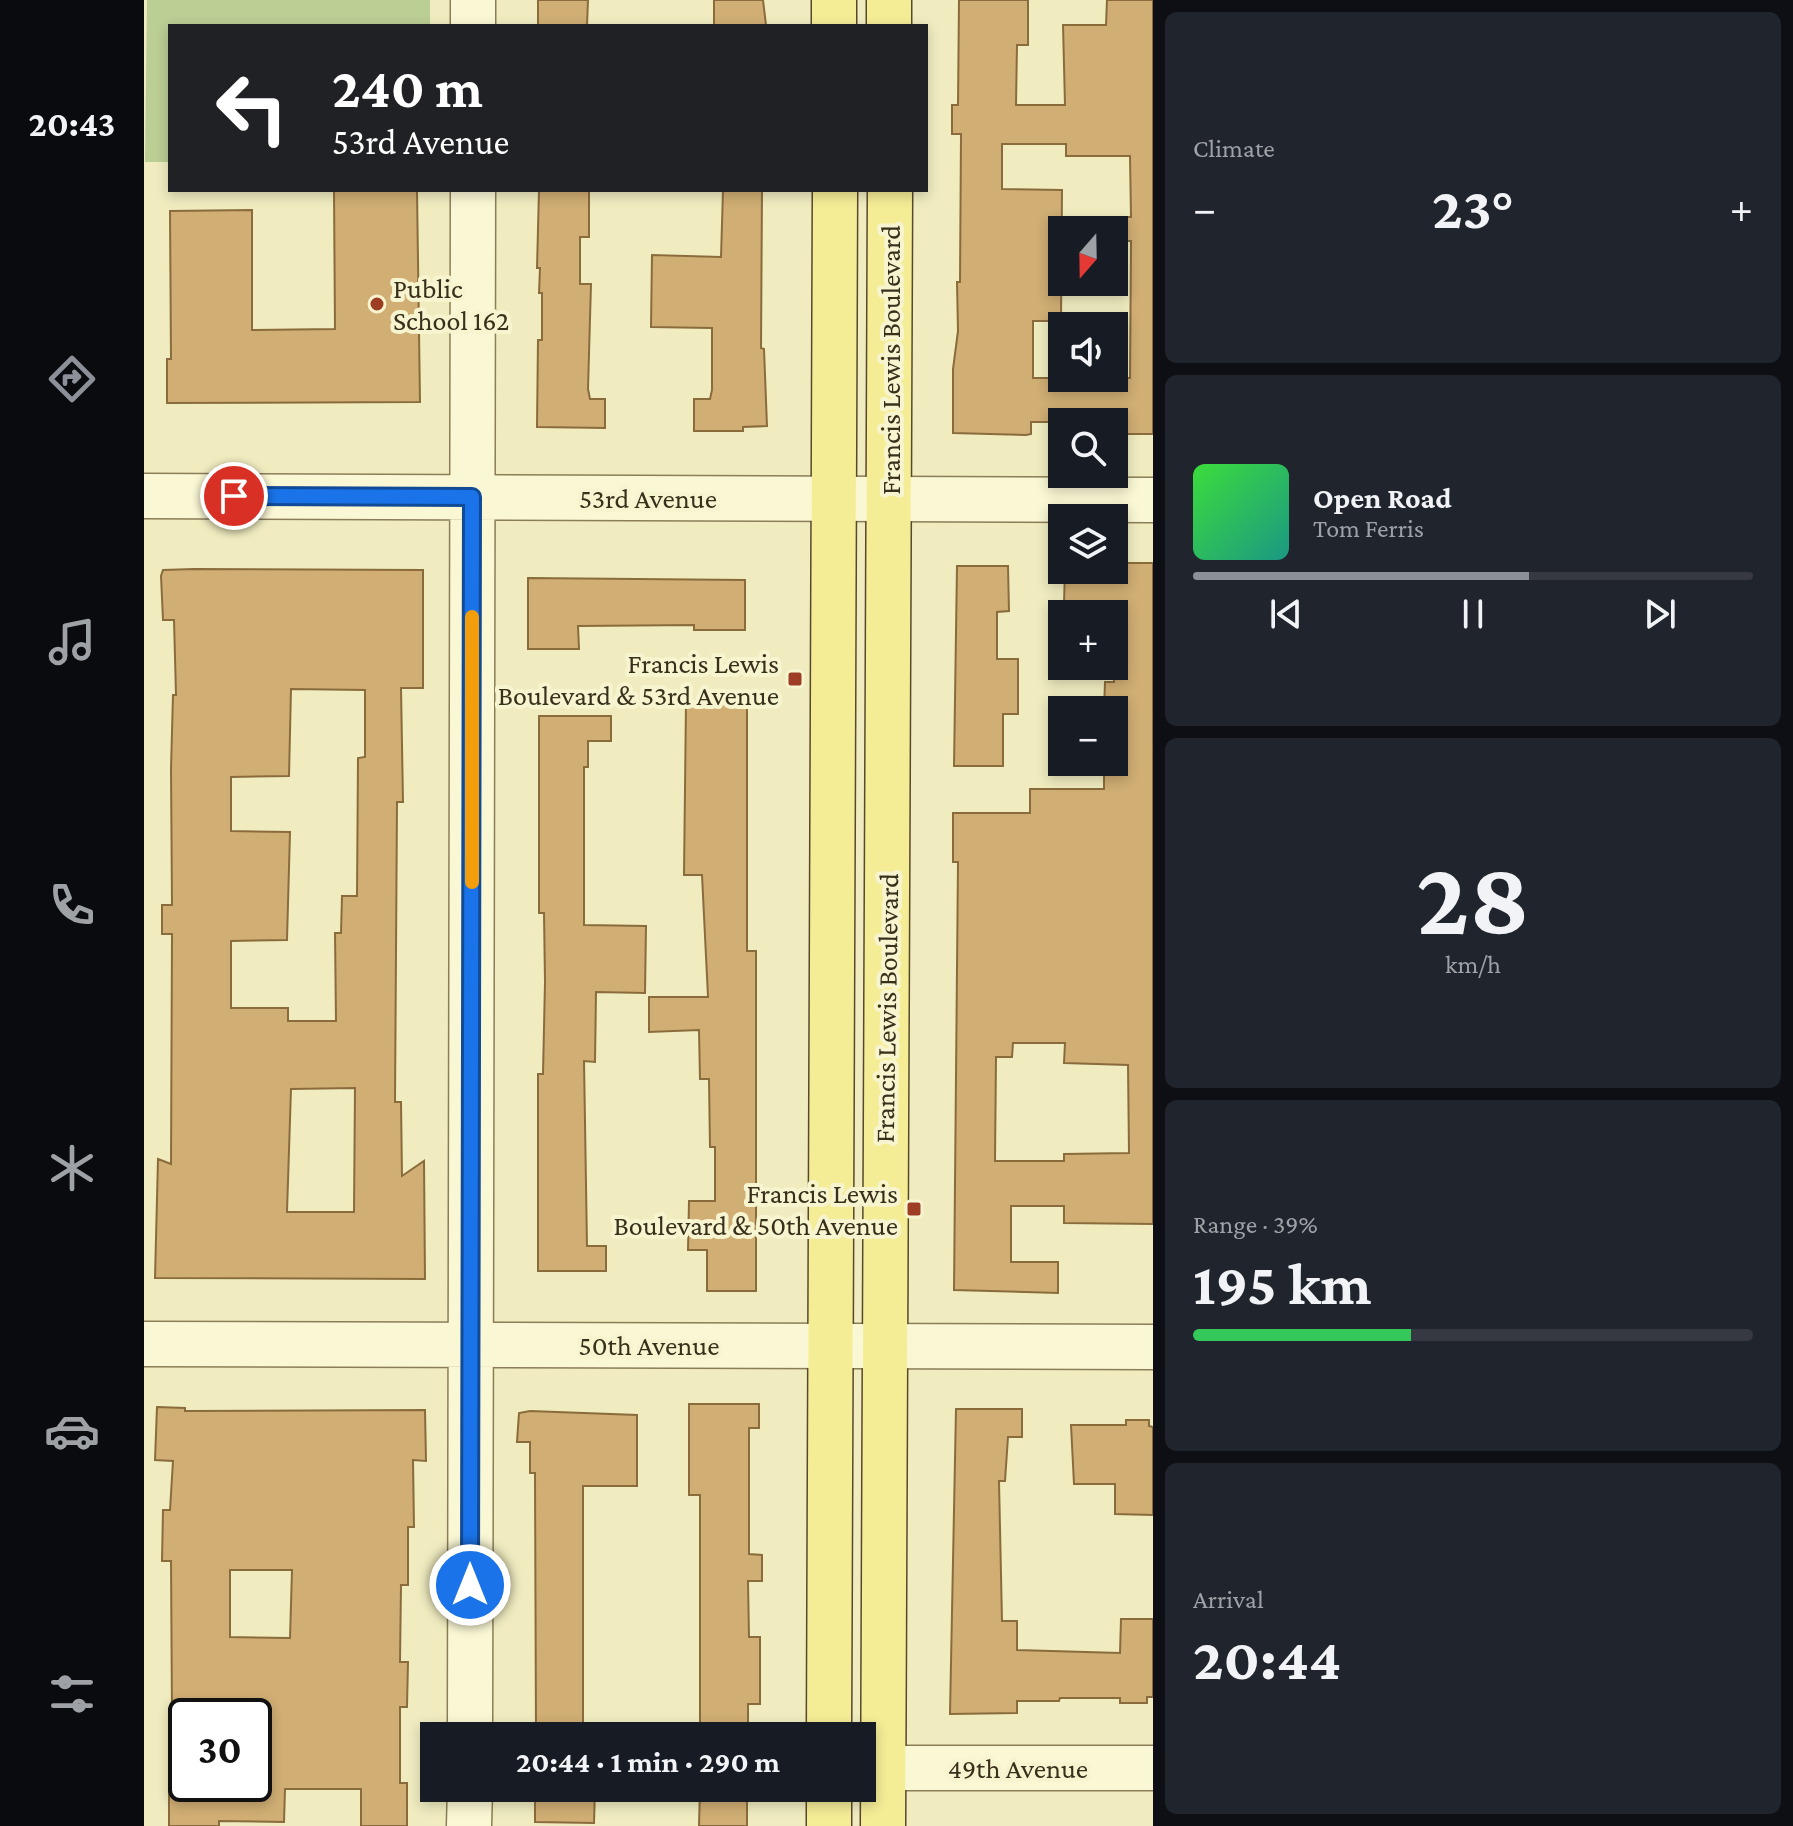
<!DOCTYPE html>
<html lang="en">
<head>
<meta charset="utf-8">
<style>
	body { margin:0; font-family:"Crimson Pro",serif; background:#20242c; color:#f1f3f6; height:100vh; display:flex; flex-direction:column; font-size:30px; white-space:nowrap }
	* { box-sizing:border-box; margin:0 }
	p { font-size:26px; color:#9ea1a6 }
	.icon { flex:none; width:44px; height:44px; fill:none; stroke:currentColor; stroke-width:2; stroke-linecap:round; stroke-linejoin:round }
	.map { position:relative; flex:1; overflow:hidden }
	.panel { display:flex; flex-direction:column; gap:12px; padding:12px; background:#0d0f14; width:640px }
	.panel>* { flex:none }
	.top-card { position:absolute; left:24px; top:24px; width:760px; height:168px; border-radius:0px; box-shadow:0 4px 12px #0003; background:#202124; color:#fff; overflow:hidden }
	.needle { width:52px; rotate:200deg }
	.controls { position:absolute; left:904px; top:216px; display:grid; gap:16px }
	.controls a { display:grid; place-items:center; width:80px; height:80px; border-radius:0px; background:#171b24; box-shadow:0 4px 12px #0003; font-size:40px }
	.speed { position:absolute; left:24px; top:1698px; display:flex; gap:16px; font-size:40px; font-weight:700; text-align:center }
	.speed>* { display:grid; place-content:center; width:104px; height:104px; border-radius:50%; background:#171b24; box-shadow:0 4px 12px #0003; line-height:1 }
	.speed .limit { border:4px solid #111; border-radius:12px; background:#fff; color:#111 }
	.pin { position:absolute; display:grid; place-items:center; width:68px; height:68px; color:#fff; margin:-34px; border:4px solid #fff; border-radius:50%; box-shadow:0 2px 8px #0007 }
	.me { position:absolute; width:88px; margin:-44px; rotate:0deg; stroke-linejoin:round; filter:drop-shadow(0 0 6px #0008) }
	.turn { display:flex; align-items:center; gap:28px; height:168px; padding:0 32px; font-size:36px }
	.turn .icon { width:104px; height:104px; stroke-width:2.5 }
	.turn b { display:block; font-size:56px; line-height:68px }
	.big { font-size:60px; font-weight:700; line-height:1.1 }
	.panel .card { flex:1; display:flex; flex-direction:column; justify-content:center; gap:12px; min-width:0; padding:0 28px; border-radius:12px; background:#20242c }
	.panel .dial { align-items:center; gap:0 }
	.dial b { font-size:104px; line-height:1 }
	.song { display:flex; align-items:center; gap:24px }
	.cover { width:96px; height:96px; border-radius:12px; background:linear-gradient(135deg,hsl(120 70% 55%),hsl(170 70% 35%)) }
	.played { height:8px; border-radius:4px; background:linear-gradient(90deg,#8c9099 60%,#363941 60%) }
	.keys { display:flex; justify-content:space-around; direction:ltr }
	.heat { display:flex; justify-content:space-between; align-items:center; font-size:44px; direction:ltr }
	.charge { height:12px; border-radius:6px; background:linear-gradient(90deg,#34c759 39%,#363941 0) }
	.trip { position:absolute; left:276px; top:1722px; width:456px; height:80px; border-radius:0px; background:#171b24; box-shadow:0 4px 12px #0003; font-weight:700; line-height:80px; text-align:center }
	main { display:flex; flex:1; min-height:0 }
	.menu { display:flex; flex-direction:column; width:144px; justify-content:space-around; align-items:center; background:#090b0e; color:#9ea1a6 }
	.menu .icon { width:56px; height:56px }
	.menu .current { color:#8c9099 }
	.menu b { font-size:36px; color:#f1f3f6 }
	.map>svg:first-child { display:block }
	.green { fill:#bbce94 }
	.building { fill:#d0ae74; stroke:#8a6c3c; stroke-width:2; fill-rule:evenodd }
	.lines { fill:none; stroke-linecap:round; stroke-linejoin:round }
	.minor-casing { stroke:#8a7d57; stroke-width:47 }
	.major-casing { stroke:#57492c; stroke-width:47 }
	.minor { stroke:#faf7d4; stroke-width:44 }
	.major { stroke:#f5ec96; stroke-width:44 }
	.route-casing { stroke:#114b97; stroke-width:20 }
	.route { stroke:#1a73e8; stroke-width:14 }
	.slow { stroke:#f59e0b; stroke-width:14 }
	.poi-dot { fill:#9c3d24; stroke:#f7f4d0; stroke-width:3 }
	.labels { text-anchor:middle; stroke-width:8; stroke-linejoin:round; paint-order:stroke }
	.poi-label { font-size:28px; fill:#39301c; stroke:#f7f4d0; text-anchor:end }
	.street-label { font-size:28px; fill:#39301c; stroke:#f7f4d0 }
</style>
</head>
<body>
<main>
<nav class="menu">
<b>20:43</b>
<svg class="icon current" aria-label="directions" viewBox="0 0 24 24"><path d="M12 3l9 9-9 9-9-9zM9 14v-3h6M13 9l2 2-2 2"/></svg>
<svg class="icon" aria-label="music" viewBox="0 0 24 24"><path d="M9 18V5l10-2v13"/><circle cx="6" cy="18" r="3"/><circle cx="16" cy="16" r="3"/></svg>
<svg class="icon" aria-label="phone" viewBox="0 0 24 24"><path d="M5 4h4l2 5-3 2q2 4 5 5l2-3 5 2v4C11 20 4 13 5 4z"/></svg>
<svg class="icon" aria-label="climate" viewBox="0 0 24 24"><path d="M12 3v18M4 7l16 10M4 17L20 7"/></svg>
<svg class="icon" aria-label="car" viewBox="0 0 24 24"><path d="M5 17H2v-5l4-1 3-4h7l3 4 3 1v5h-3M9 17h6M6 11h13"/><circle cx="7" cy="17" r="2"/><circle cx="17" cy="17" r="2"/></svg>
<svg class="icon" aria-label="filters" viewBox="0 0 24 24"><path d="M4 7h16M4 17h16"/><circle cx="9" cy="7" r="2"/><circle cx="15" cy="17" r="2"/></svg>
</nav>
<div class="map">
<svg width="1009" height="1826" viewBox="0 0 1009 1826">
	<rect width="100%" height="100%" fill="#f0ecc0"/>
	<path class="green" d="M3 0H286V26H26V162H1Z"/>
	<path class="building" d="M394 0H444L443 26H394Z
		M570 0H619L622 25H570Z
		M815 0H884V45H873L872 105H921L919 25H962L963 0H1009V434H970V422H887V434L882 435 809 433V369L814 331 813 282H816L817 134H808V105H814ZM858 144H922V156H986L987 217H970V241H987L986 378H889V321H917L918 190 858 189Z
		M190 190H273L276 402 23 403V359H27L26 211 108 210V330L191 329Z
		M395 190H445V237H436V284H447L444 389 446 399H461V428L393 427 394 340H398V293H395L396 268H393Z
		M579 190H618L617 348 620 349 623 426 599 427V431H550V399H566L568 390V328L507 327 508 255 577 257Z
		M970 563H1009V1224L920 1223V1206H867V1262H914V1293L810 1290 814 862H809V813H886V789H960V762H970V710H960L961 682H970V606L920 603 921 570H970ZM869 1043H921L920 1063 984 1065 985 1153 920 1154V1161H851L852 1057H868Z
		M813 566H864L865 611 853 612V659H874V714H859V766H810Z
		M50 569 279 570V688H257L259 802H253L251 1102H257L258 1176 280 1161 281 1279 11 1278 14 1159 27 1164 28 934H18V905H28L27 769 29 695H32L30 620H19L17 576 19 570ZM147 689 221 690V757L214 758 213 896H198L197 933H191L192 1021H144V1008H87V941L143 940 146 832 87 831V777L145 776ZM211 1088 210 1212H143L147 1089Z
		M384 578 601 580V630H550V625L434 626 435 649H384Z
		M542 702 603 703V951H612V1291H563V1250H544L545 1201H571V1147H566L565 1079H556L555 1030 505 1032V997H564L558 875H540Z
		M395 716H467V741H444V767H440V925L502 926 501 993 452 992 451 1062 440 1061 443 1246H462V1271H394V1074H399L401 982 400 913H395Z
		M545 1404H615V1428H605V1554L618 1555V1581H604L605 1637H616V1704H604V1736H556V1495H545Z
		M13 1407 41 1408V1411L281 1410 282 1461 269 1460 270 1527H264V1585H257L256 1662H264L263 1707H256V1783H263V1826H217V1789H141L140 1822 75 1821V1826H25V1786L118 1784 119 1739H114V1716H28L27 1561H18L19 1510H26L29 1461 11 1460ZM86 1570H148L146 1638 86 1637Z
		M812 1409H878V1437H864L861 1481H855L858 1621H873V1650L976 1653 977 1619H1009V1697H1003V1703H976V1698H916L915 1701H873V1713L806 1714Z
		M386 1411 493 1415V1486H439V1736H392L391 1473H386V1442H373L375 1413Z
		M982 1420H1005V1426L1009 1427V1515L971 1514V1484H930L927 1425H982Z
		M391 1788H451L450 1823 391 1822Z
		M556 1788H603V1826H555Z"/>
	<g class="lines">
		<g class="minor-casing">
			<path id="minor" d="M329 26V0
				M0 496 1009 500
				M0 1344 1009 1347
				M326 1736 329 190
				M739 1768H1009
				M325 1826 326 1788"/>
		</g>
		<g class="major-casing">
			<path id="major" d="M690 26V0
				M745 26V0
				M685 1736 691 190
				M685 1788V1826
				M739 1826 746 190"/>
		</g>
		<use href="#minor" class="minor"/>
		<use href="#major" class="major"/>
	</g>
	<g class="lines">
		<g class="route-casing">
			<path id="route" d="M90 496 328 497 326 1585"/>
		</g>
		<use href="#route" class="route"/>
		<path class="slow" d="M328 882V617"/>
	</g>
	<g class="poi-dot">
		<circle cx="233" cy="304" r="8"/>
		<rect x="643" y="671" width="16" height="16" rx="4"/>
		<rect x="762" y="1201" width="16" height="16" rx="4"/>
	</g>
	<g class="labels">
		<g class="poi-label">
			<text x="249" y="298" text-anchor="start">Public<tspan x="249" dy="32">School 162</tspan></text>
			<text x="635" y="673">Francis Lewis<tspan x="635" dy="32">Boulevard &amp; 53rd Avenue</tspan></text>
			<text x="754" y="1203">Francis Lewis<tspan x="754" dy="32">Boulevard &amp; 50th Avenue</tspan></text>
		</g>
		<g class="street-label">
			<text transform="translate(746 360) rotate(-90)" y="10">Francis Lewis Boulevard</text>
			<text x="504" y="508">53rd Avenue</text>
			<text transform="translate(742 1008) rotate(-89)" y="10">Francis Lewis Boulevard</text>
			<text x="505" y="1355">50th Avenue</text>
			<text x="874" y="1778">49th Avenue</text>
		</g>
	</g>
</svg>
<div class="controls">
<a><svg class="needle" viewBox="-14 -14 28 28"><path d="M0-13l5 13h-10z" fill="#e53935"/><path d="M0 13l5-13h-10z" fill="#9ea1a6"/></svg></a>
<a><svg class="icon" aria-label="sound" viewBox="0 0 24 24"><path d="M4 9h4l5-4v14l-5-4H4zM17 9q2 3 0 6"/></svg></a>
<a><svg class="icon" aria-label="search" viewBox="0 0 24 24"><circle cx="10" cy="10" r="6"/><path d="M15 15l6 6"/></svg></a>
<a><svg class="icon" aria-label="layers" viewBox="0 0 24 24"><path d="M12 4l9 5-9 5-9-5zM3 14l9 5 9-5"/></svg></a>
<a>+</a>
<a>−</a>
</div>
<div class="speed"><div class="limit">30</div></div>
<div class="pin" style="left:90px;top:496px;background:#d93025"><svg class="icon" aria-label="arrive" viewBox="0 0 24 24"><path d="M6 21V4h12l-3 4 3 4H6"/></svg></div>
<svg class="me" style="left:326px;top:1585px" viewBox="-20 -20 40 40"><circle r="17" fill="#1a73e8" stroke="#fff" stroke-width="3"/><path d="M0-11L8 9 0 5-8 9z" fill="#fff"/></svg>
<div class="trip">20:44 · 1 min · 290 m</div>
<div class="top-card">
<div class="turn"><svg class="icon" aria-label="left" viewBox="0 0 24 24"><path d="M17 20v-9H6M10 6l-5 5 5 5"/></svg><div><b>240 m</b>53rd Avenue</div></div>
</div>
</div>
<section class="panel">
<div class="card"><p>Climate</p>
<div class="heat"><a>−</a><b class="big">23°</b><a>+</a></div>
</div>
<div class="card">
<div class="song"><i class="cover"></i><div><b>Open Road</b><p>Tom Ferris</p></div></div>
<div class="played"></div>
<div class="keys"><svg class="icon" aria-label="previous" viewBox="0 0 24 24"><path d="M18 5L8 12l10 7zM5 5v14"/></svg><svg class="icon" aria-label="pause" viewBox="0 0 24 24"><path d="M8 5v14M16 5v14"/></svg><svg class="icon" aria-label="next" viewBox="0 0 24 24"><path d="M6 5l10 7-10 7zM19 5v14"/></svg></div>
</div>
<div class="card dial"><b>28</b><p>km/h</p></div>
<div class="card"><p>Range · 39%</p><b class="big">195 km</b><div class="charge"></div></div>
<div class="card"><p>Arrival</p><b class="big">20:44</b></div>
</section>
</main>
</body>
</html>
